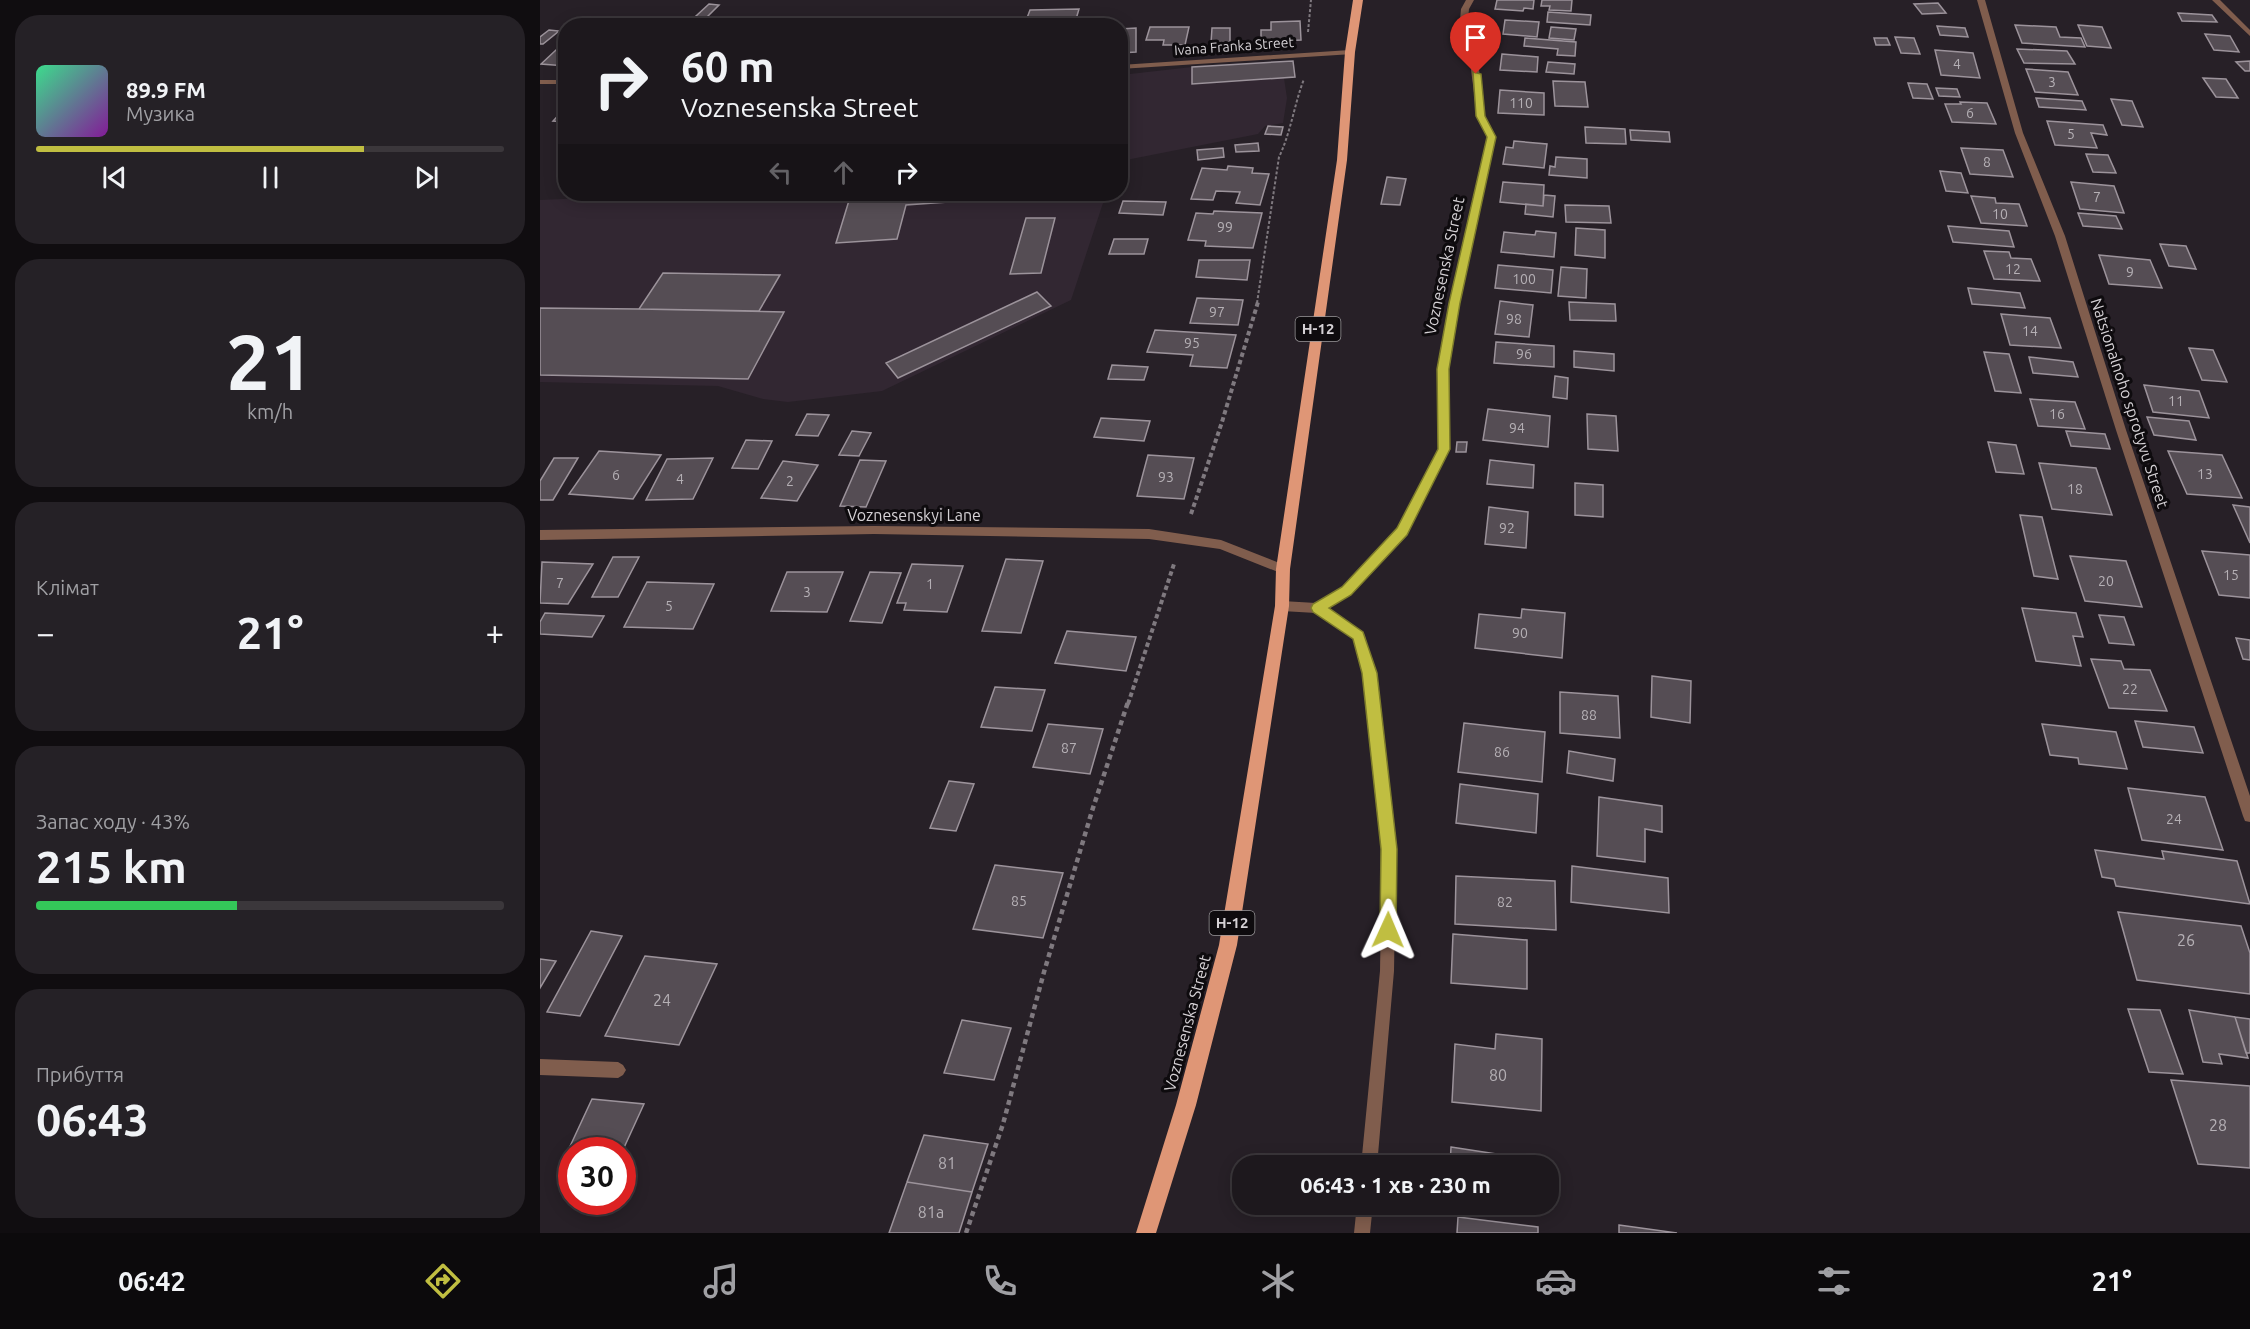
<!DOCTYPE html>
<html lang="uk">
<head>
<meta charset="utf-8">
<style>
	body { margin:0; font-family:Ubuntu,sans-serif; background:#252126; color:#f1f3f6; height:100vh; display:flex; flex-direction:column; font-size:22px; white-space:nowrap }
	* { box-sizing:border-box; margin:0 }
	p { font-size:20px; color:#a0a0a4 }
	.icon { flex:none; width:33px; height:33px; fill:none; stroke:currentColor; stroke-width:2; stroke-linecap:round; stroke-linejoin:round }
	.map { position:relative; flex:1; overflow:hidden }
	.drawer { display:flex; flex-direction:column; gap:15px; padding:15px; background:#100d10; width:540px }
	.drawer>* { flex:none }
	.guide { position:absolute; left:18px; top:18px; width:570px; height:183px; border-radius:24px; box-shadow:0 3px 15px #0003,0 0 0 2px #3b373b; background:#1d181d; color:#f1f3f6; overflow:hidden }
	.speed { position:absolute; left:18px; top:1137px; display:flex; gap:12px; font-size:30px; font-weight:700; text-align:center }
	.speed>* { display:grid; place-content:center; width:78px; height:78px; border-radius:50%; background:#1d181d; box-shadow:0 3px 15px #0003,0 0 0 2px #3b373b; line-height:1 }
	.speed .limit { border:9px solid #d22; background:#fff; color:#111 }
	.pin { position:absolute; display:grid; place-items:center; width:51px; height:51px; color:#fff; margin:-62px -26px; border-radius:50% 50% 50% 0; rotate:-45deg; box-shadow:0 0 6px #0007 }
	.pin .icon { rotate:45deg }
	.me { position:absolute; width:66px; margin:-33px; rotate:1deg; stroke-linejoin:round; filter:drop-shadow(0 0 4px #0008) }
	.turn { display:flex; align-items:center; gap:21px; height:126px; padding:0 24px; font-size:27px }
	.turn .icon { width:78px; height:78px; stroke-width:2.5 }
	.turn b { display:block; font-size:42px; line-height:51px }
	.lanes { display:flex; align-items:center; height:57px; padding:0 24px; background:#0003; justify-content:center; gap:30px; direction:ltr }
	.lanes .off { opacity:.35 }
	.big { font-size:45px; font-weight:600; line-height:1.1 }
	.drawer .tile { flex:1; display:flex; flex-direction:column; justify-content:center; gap:9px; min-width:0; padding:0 21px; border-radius:24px; background:#252126 }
	.drawer .dial { align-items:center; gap:0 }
	.dial b { font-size:78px; line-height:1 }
	.song { display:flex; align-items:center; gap:18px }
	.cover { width:72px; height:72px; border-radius:9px; background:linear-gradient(135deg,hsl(150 70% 55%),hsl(290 70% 35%)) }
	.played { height:6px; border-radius:3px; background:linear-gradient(90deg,#c0be41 70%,#3b373b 70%) }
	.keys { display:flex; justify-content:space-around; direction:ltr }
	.heat { display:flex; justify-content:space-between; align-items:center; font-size:33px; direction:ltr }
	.charge { height:9px; border-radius:4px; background:linear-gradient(90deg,#34c759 43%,#3b373b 0) }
	.trip { position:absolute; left:692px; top:1155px; width:327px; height:60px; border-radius:24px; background:#1d181d; box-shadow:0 3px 15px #0003,0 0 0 2px #3b373b; font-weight:600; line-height:60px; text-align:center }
	.menu { display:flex; height:96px; justify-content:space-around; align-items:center; background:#0c0a0c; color:#a0a0a4 }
	.menu .icon { width:42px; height:42px }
	.menu .selected { color:#c0be41 }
	.menu b { font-size:27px; color:#f1f3f6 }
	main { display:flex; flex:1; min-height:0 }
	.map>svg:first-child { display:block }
	.built { fill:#322732 }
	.building { fill:#554d54; stroke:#9c939b; stroke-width:1.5 }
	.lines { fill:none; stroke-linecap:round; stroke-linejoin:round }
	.path-far2 { stroke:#7f797f; stroke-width:2; stroke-dasharray:3 2; stroke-linecap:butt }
	.path-far1 { stroke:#7f797f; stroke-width:4; stroke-dasharray:4.5 3; stroke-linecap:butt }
	.path { stroke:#7f797f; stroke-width:4.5; stroke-dasharray:5 4; stroke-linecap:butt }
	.minor { fill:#805d4d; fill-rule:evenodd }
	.primary { fill:#df9676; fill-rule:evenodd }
	.route { fill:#c0be41; stroke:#7d7c2a; stroke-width:1.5 }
	.labels { text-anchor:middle; stroke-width:6; stroke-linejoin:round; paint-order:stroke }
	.far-street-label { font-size:14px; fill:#d5d1d5; stroke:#0e0b0e }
	.number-label { font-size:14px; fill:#b5b0b5 }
	.shield { fill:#0e0b0e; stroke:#999699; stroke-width:1.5 }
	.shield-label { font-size:15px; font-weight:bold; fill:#d5d1d5 }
	.street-label { font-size:16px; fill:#d5d1d5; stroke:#0e0b0e }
	.near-number-label { font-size:16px; fill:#b5b0b5 }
</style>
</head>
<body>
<main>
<section class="drawer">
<div class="tile">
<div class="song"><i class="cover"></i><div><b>89.9 FM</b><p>Музика</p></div></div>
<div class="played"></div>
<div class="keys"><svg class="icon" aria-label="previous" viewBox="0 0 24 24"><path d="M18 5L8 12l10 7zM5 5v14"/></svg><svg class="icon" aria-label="pause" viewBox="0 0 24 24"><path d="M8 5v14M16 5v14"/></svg><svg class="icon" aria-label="next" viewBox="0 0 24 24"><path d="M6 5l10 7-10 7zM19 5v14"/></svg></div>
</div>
<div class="tile dial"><b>21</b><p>km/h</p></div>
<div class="tile"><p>Клімат</p>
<div class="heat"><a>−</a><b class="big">21°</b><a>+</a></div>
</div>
<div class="tile"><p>Запас ходу · 43%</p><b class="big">215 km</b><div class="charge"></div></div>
<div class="tile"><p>Прибуття</p><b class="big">06:43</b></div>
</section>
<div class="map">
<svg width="1710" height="1233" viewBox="0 0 1710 1233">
	<rect width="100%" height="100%" fill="#272027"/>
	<path class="built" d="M753 61 755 77 744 78 747 98 743 123 725 126 718 134 581 161V75L652 67Z
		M136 194H566L531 300 342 391 248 402 223 399 178 386 0 382V200Z"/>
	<path class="building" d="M957 0H994L993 9 984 8 983 11 955 9Z
		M1002 0H1032L1031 11 1009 10 1010 6H1001Z
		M1398 3 1406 13 1382 14 1374 4Z
		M169 4 179 5 166 18 155 17Z
		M539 9 534 26H484L490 10Z
		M1008 12 1051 15 1050 25 1007 22Z
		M1638 13 1672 15 1677 22 1642 21Z
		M965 20 999 22 997 37 963 34Z
		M152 21 175 22 171 26H147Z
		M760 21 761 40 721 42V30H731V22Z
		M1475 25 1516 27 1520 37 1541 38 1545 47 1482 43Z
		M1538 25 1562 27 1571 48 1547 46Z
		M1397 26 1425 28 1428 37 1400 35Z
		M610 27H649L645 45H623L624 40H606Z
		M1011 27 1036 29 1034 40 1009 38Z
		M596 28V52L580 53V29Z
		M672 28H690V42L671 43Z
		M9 30 19 31 3 44H0V37Z
		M1665 34 1690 36 1699 52 1674 50Z
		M1355 37 1374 38 1380 54 1361 53Z
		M985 38 1036 42 1035 56 1017 55 1018 49 984 46Z
		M1334 38H1347L1350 45H1336Z
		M1477 49 1527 51 1535 64 1484 63Z
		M16 50 26 51V66L1 64Z
		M1395 50 1433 53 1440 78 1401 75Z
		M962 54 998 57 997 72 960 70Z
		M753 61 755 77 652 84V67Z
		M1710 61V71H1705L1696 62Z
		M1008 62 1035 64 1034 74 1006 72Z
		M1486 69 1528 72 1538 95 1495 92Z
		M1663 78 1686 79 1698 98 1676 97Z
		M1013 81 1045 82 1048 107 1015 106Z
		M1368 83 1387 84 1393 99 1373 98Z
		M1396 88 1417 89 1420 97 1399 96Z
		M960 90 1004 93V115L958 113Z
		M1496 98 1542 101 1546 110 1499 107Z
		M1571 99 1592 101 1603 127 1582 125Z
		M1420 102 1447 103 1456 124 1412 122 1405 104H1421Z
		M26 107V122L13 121Z
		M1507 121 1563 125 1567 135 1551 133 1557 148 1515 145Z
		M728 126 743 127 741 135 725 134Z
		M1045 127 1085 129 1086 144 1046 143Z
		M1090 130 1129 132 1130 142 1091 140Z
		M974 141 1007 144 1004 168 963 164 966 147 973 148Z
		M718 143 719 151 696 152 695 145Z
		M683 148 684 157 658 160 657 150Z
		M1421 148 1463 150 1473 177 1430 174Z
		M1546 154 1568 155 1576 173 1553 172Z
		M1016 157 1047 159V178L1009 175 1010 166 1015 167Z
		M688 166 713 168 712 173 729 174 720 205 696 203 700 192 676 191 673 200 651 199 662 168 687 170Z
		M1400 171 1421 173 1428 193 1406 191Z
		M847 177 866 179 860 205 841 204Z
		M963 182 1004 185 1003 206 960 202Z
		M1531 182 1574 186 1584 213 1540 209Z
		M311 194H466L465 198 366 205 357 239 296 243Z
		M1004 195 1015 196 1013 217 985 214 986 204 1003 206Z
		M1431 196 1455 198 1456 203 1479 204 1487 226 1441 223Z
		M583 201 626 202 623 215 579 213Z
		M1025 205 1069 206 1071 223 1026 222Z
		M674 211 722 213 713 248 665 246 666 241 648 240 656 213 673 214Z
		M1538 213 1576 216 1582 229 1543 226Z
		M486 218H515L501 273 470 274Z
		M1408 226 1469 231 1474 247 1413 242Z
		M1036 228 1065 230V258L1035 255Z
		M996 231 1016 233 1014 257 961 252 964 232 995 235Z
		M574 239H608L604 254H569Z
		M1620 244 1646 246 1656 269 1629 266Z
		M1444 251 1469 252 1471 258 1491 259 1500 281 1454 279Z
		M1559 255 1610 260 1622 288 1569 284Z
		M659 260H710L707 280 656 277Z
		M958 265 1013 270 1011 293 955 288Z
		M1021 267 1047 269 1046 298 1018 296Z
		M123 273 240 275 219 311 99 309Z
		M1428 288 1480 293 1485 308 1432 304Z
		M497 292 511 306 358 378 346 363Z
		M657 298 703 300 698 325 650 323Z
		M960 301 993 305 989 337 955 334Z
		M1029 302 1075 304 1076 321 1030 320Z
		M0 308 99 309 244 312 208 379 0 375Z
		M1461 314 1510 318 1521 348 1470 345Z
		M615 330 696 335 687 368 650 366 653 355 607 352Z
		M956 342 1014 346V367L954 363Z
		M1649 348 1673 350 1687 382 1662 380Z
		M1034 351 1074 354V371L1034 367Z
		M1444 352 1469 354 1481 393 1455 391Z
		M1489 357 1533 362 1538 377 1493 373Z
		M572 365 608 367 604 380 568 379Z
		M1015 376 1028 378 1027 399 1013 397Z
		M1604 385 1659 391 1669 418 1613 412Z
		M1490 399 1535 402 1545 429 1498 426Z
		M948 409 1010 416 1008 447 943 440Z
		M267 414 289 415 278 436 256 435Z
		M1047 414 1076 416 1078 451 1048 449Z
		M1607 417 1649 421 1656 440 1614 435Z
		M561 418 610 421 604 441 554 437Z
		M312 431 331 433 319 456 299 455Z
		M1526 431 1565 434 1570 449 1531 446Z
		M206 440 232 441 218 469 192 468Z
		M917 442H927L926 452H916Z
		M1448 442 1476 445 1484 474 1456 472Z
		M59 451 121 455 93 499 29 494Z
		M1628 451 1682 455 1702 498 1647 494Z
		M608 455 654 458 644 499 597 496Z
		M14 458H38L13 500H0V481Z
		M173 458 153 499 106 500 127 459Z
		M320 460 346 461 326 507 300 506Z
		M950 460 994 465 993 488 947 484Z
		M243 461 278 465 257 501 221 498Z
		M1499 463 1556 468 1572 515 1512 509Z
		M1035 483 1063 485V517L1035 515Z
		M1693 505 1710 507V543Z
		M949 507 988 512 986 548 945 544Z
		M1480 515 1502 517 1518 579 1494 576Z
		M1662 551 1710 555V598L1679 595Z
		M1530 556 1586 561 1602 607 1545 601Z
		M73 557H99L78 597H52Z
		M466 559 503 561 481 633 442 631Z
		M2 562 53 564 28 604 0 603Z
		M372 564 423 566 407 612 364 610 366 603H357Z
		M247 572H303L287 612 231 611Z
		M330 572 361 573 342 623 310 621Z
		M107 582 174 584 153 629 84 627Z
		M1482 608 1536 613 1543 637 1533 636 1541 666 1496 661Z
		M982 609 1025 613 1022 658 935 648 939 614 981 618Z
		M5 613 64 616 52 637 0 634V622Z
		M1559 615 1584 617 1594 645 1569 643Z
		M527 631 596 637 586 671 515 663Z
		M1696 638 1710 640V660L1703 659Z
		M1551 659 1581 661 1584 669 1610 670 1627 711 1569 708Z
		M1112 676 1151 681 1150 723 1111 717Z
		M455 687 505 690 492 731 441 727Z
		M1020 692 1078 696 1080 738 1020 733Z
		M1595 721 1654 727 1663 753 1603 747Z
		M924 723 1005 732 1002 782 918 772Z
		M508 724 563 729 550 774 493 767Z
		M1502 724 1576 732 1587 769 1539 764 1538 758 1510 755Z
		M1029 751 1075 759 1073 781 1027 773Z
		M409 781 434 784 416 831 390 828Z
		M920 784 998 794 996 833 916 823Z
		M1588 788 1665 797 1683 850 1602 840Z
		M1059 797 1122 806V832L1105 829V862L1057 856Z
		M1555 850 1624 859 1622 851 1697 861 1710 904 1576 886 1574 879 1562 877Z
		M455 865 523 873 503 938 433 929Z
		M1032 866 1128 878 1129 913 1031 902Z
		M916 876 1015 881 1016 930 915 924Z
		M1578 912 1701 926 1710 953V994L1597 980Z
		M51 931 82 936 40 1016 7 1012Z
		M913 934 987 940V989L911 983Z
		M105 956 177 964 139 1045 65 1036Z
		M0 959 16 961 0 988Z
		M1588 1009 1620 1010 1643 1074 1609 1072Z
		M1649 1010 1695 1017 1708 1058 1679 1054 1682 1064 1663 1062Z
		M1695 1017 1710 1019V1053H1706Z
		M422 1020 471 1028 454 1080 404 1073Z
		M956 1034 1002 1039 1001 1111 912 1102 915 1044 955 1049Z
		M1631 1080 1710 1086V1168L1658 1164Z
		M52 1099 104 1104 82 1152 32 1150V1171L19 1170Z
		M384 1135 448 1144 432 1192 367 1182Z
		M911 1147 989 1159 988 1166H910Z
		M367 1182 432 1192 419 1233H349Z
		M918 1217 998 1227V1233H917Z
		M1079 1225 1137 1233H1079Z"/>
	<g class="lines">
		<path class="path-far2" d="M768 32 771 0
			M717 303 739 157C751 132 754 105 764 79"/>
		<path class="path-far1" d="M651 514 682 422 718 302
			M588 704 634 564"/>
		<path class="path" d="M426 1233 463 1124 504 972 552 811 588 702"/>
		<path class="minor" d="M926 0H934L929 9 927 32 938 62 945 116 955 137 919 303 908 369 909 449 866 534 810 594 788 608 823 632 825 636 835 673 856 848 854 971 837 1166H821L840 971 842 848 823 673 814 639 776 613 742 611 738 610 736 606 738 602 742 601 776 603 802 588 858 528 899 449 898 369 909 303 947 137 937 116 930 62 919 32 921 9Z
			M1437 0H1445L1483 133 1525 236 1586 430 1710 796V822L1705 821 1703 816 1576 430 1515 236 1475 133Z
			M1672 0H1680L1710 30V36Z
			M810 50H813V54L580 69V65Z
			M0 80H26V84H0Z
			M334 526 609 529 681 540 747 566 749 569 747 572 743 574 680 549 609 539 334 534 0 540V530Z
			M0 1059 78 1062 83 1065 86 1070 83 1075 78 1078 0 1075Z
			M817 1204H833L830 1233H814Z"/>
		<path class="primary" d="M813 0H823L815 52 807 160 750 569 749 606 697 945 656 1105 616 1233H596L636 1105 679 945 735 606 736 569 797 160 805 52Z"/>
	</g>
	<path class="route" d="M933 72 941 74 945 116 956 137 920 303 909 369 910 449 867 535 811 595 789 608 823 632 837 673 857 849 856 930 854 936 848 938 842 936 840 930 841 849 822 673 813 639 773 612 771 608 773 604 802 587 857 528 898 449 897 369 909 303 947 137 936 116Z"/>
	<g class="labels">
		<g class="far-street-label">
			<text transform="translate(694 46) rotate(-4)" y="5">Ivana Franka Street</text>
		</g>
		<g class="number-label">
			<text x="1417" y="69">4</text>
			<text x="1512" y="87">3</text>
			<text x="981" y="108">110</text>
			<text x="1430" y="118">6</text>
			<text x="1531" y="139">5</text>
			<text x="1447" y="167">8</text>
			<text x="1557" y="202">7</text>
			<text x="1460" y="219">10</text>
			<text x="685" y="232">99</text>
			<text x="1473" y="274">12</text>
			<text x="1590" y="277">9</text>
			<text x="984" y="284">100</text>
			<text x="677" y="317">97</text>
			<text x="974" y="324">98</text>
			<text x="1490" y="336">14</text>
			<text x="652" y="348">95</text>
			<text x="984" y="359">96</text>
			<text x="1636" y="406">11</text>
			<text x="1517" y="419">16</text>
			<text x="977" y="433">94</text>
			<text x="1665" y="479">13</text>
			<text x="76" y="480">6</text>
			<text x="626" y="482">93</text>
			<text x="140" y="484">4</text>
			<text x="250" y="486">2</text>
			<text x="1535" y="494">18</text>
			<text x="967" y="533">92</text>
			<text x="1691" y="580">15</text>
			<text x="1566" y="586">20</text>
			<text x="20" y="588">7</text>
			<text x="390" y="589">1</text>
			<text x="267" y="597">3</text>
			<text x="129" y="611">5</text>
			<text x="980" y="638">90</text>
			<text x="1590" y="694">22</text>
			<text x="1049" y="720">88</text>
			<text x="529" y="753">87</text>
			<text x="962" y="757">86</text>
			<text x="1634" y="824">24</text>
			<text x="479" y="906">85</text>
			<text x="965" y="907">82</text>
		</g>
		<g class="shield">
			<rect x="755.5" y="317" width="45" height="24" rx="4.5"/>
			<rect x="669.5" y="911" width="45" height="24" rx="4.5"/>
		</g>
		<g class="shield-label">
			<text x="778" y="334">Н-12</text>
			<text x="692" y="928">Н-12</text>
		</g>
		<g class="street-label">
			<text transform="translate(904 266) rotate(-78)" y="6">Voznesenska Street</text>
			<text transform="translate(1590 403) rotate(72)" y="6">Natsionalnoho sprotyvu Street</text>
			<text x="374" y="521">Voznesenskyi Lane</text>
			<text transform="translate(647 1023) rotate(-75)" y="6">Voznesenska Street</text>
		</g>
		<g class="near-number-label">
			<text x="1646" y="946">26</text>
			<text x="122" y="1006">24</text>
			<text x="958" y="1081">80</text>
			<text x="1678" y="1131">28</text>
			<text x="407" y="1169">81</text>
			<text x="391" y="1218">81а</text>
		</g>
	</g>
</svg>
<div class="speed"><div class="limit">30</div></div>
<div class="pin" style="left:936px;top:74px;background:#d93025"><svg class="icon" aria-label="arrive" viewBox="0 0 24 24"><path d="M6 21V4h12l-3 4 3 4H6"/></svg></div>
<svg class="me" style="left:848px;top:930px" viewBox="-20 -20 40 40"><path d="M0-17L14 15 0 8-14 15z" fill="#c0be41" stroke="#fff" stroke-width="4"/></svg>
<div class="trip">06:43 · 1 хв · 230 m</div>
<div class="guide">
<div class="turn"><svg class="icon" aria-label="right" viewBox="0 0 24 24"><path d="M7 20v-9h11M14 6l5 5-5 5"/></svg><div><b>60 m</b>Voznesenska Street</div></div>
<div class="lanes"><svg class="icon off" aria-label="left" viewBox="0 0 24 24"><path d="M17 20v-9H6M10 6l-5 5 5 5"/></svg><svg class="icon off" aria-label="ahead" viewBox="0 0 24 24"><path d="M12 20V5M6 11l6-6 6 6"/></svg><svg class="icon" aria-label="right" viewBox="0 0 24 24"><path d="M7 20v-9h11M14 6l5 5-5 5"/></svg></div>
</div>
</div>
</main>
<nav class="menu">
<b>06:42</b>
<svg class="icon selected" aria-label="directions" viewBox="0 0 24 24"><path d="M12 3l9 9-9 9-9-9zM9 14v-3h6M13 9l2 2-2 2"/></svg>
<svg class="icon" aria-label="music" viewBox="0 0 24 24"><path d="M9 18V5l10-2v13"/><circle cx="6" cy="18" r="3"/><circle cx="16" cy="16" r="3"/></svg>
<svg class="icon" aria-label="phone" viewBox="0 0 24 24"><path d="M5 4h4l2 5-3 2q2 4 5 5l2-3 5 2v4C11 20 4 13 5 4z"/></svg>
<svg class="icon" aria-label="climate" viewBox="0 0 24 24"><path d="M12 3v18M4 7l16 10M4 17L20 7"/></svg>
<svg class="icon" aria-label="car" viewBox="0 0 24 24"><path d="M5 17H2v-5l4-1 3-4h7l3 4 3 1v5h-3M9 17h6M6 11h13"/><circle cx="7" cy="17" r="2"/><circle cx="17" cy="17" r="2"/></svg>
<svg class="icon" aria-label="filters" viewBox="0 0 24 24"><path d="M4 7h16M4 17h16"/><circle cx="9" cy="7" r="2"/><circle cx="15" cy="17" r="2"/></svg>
<b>21°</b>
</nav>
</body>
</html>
